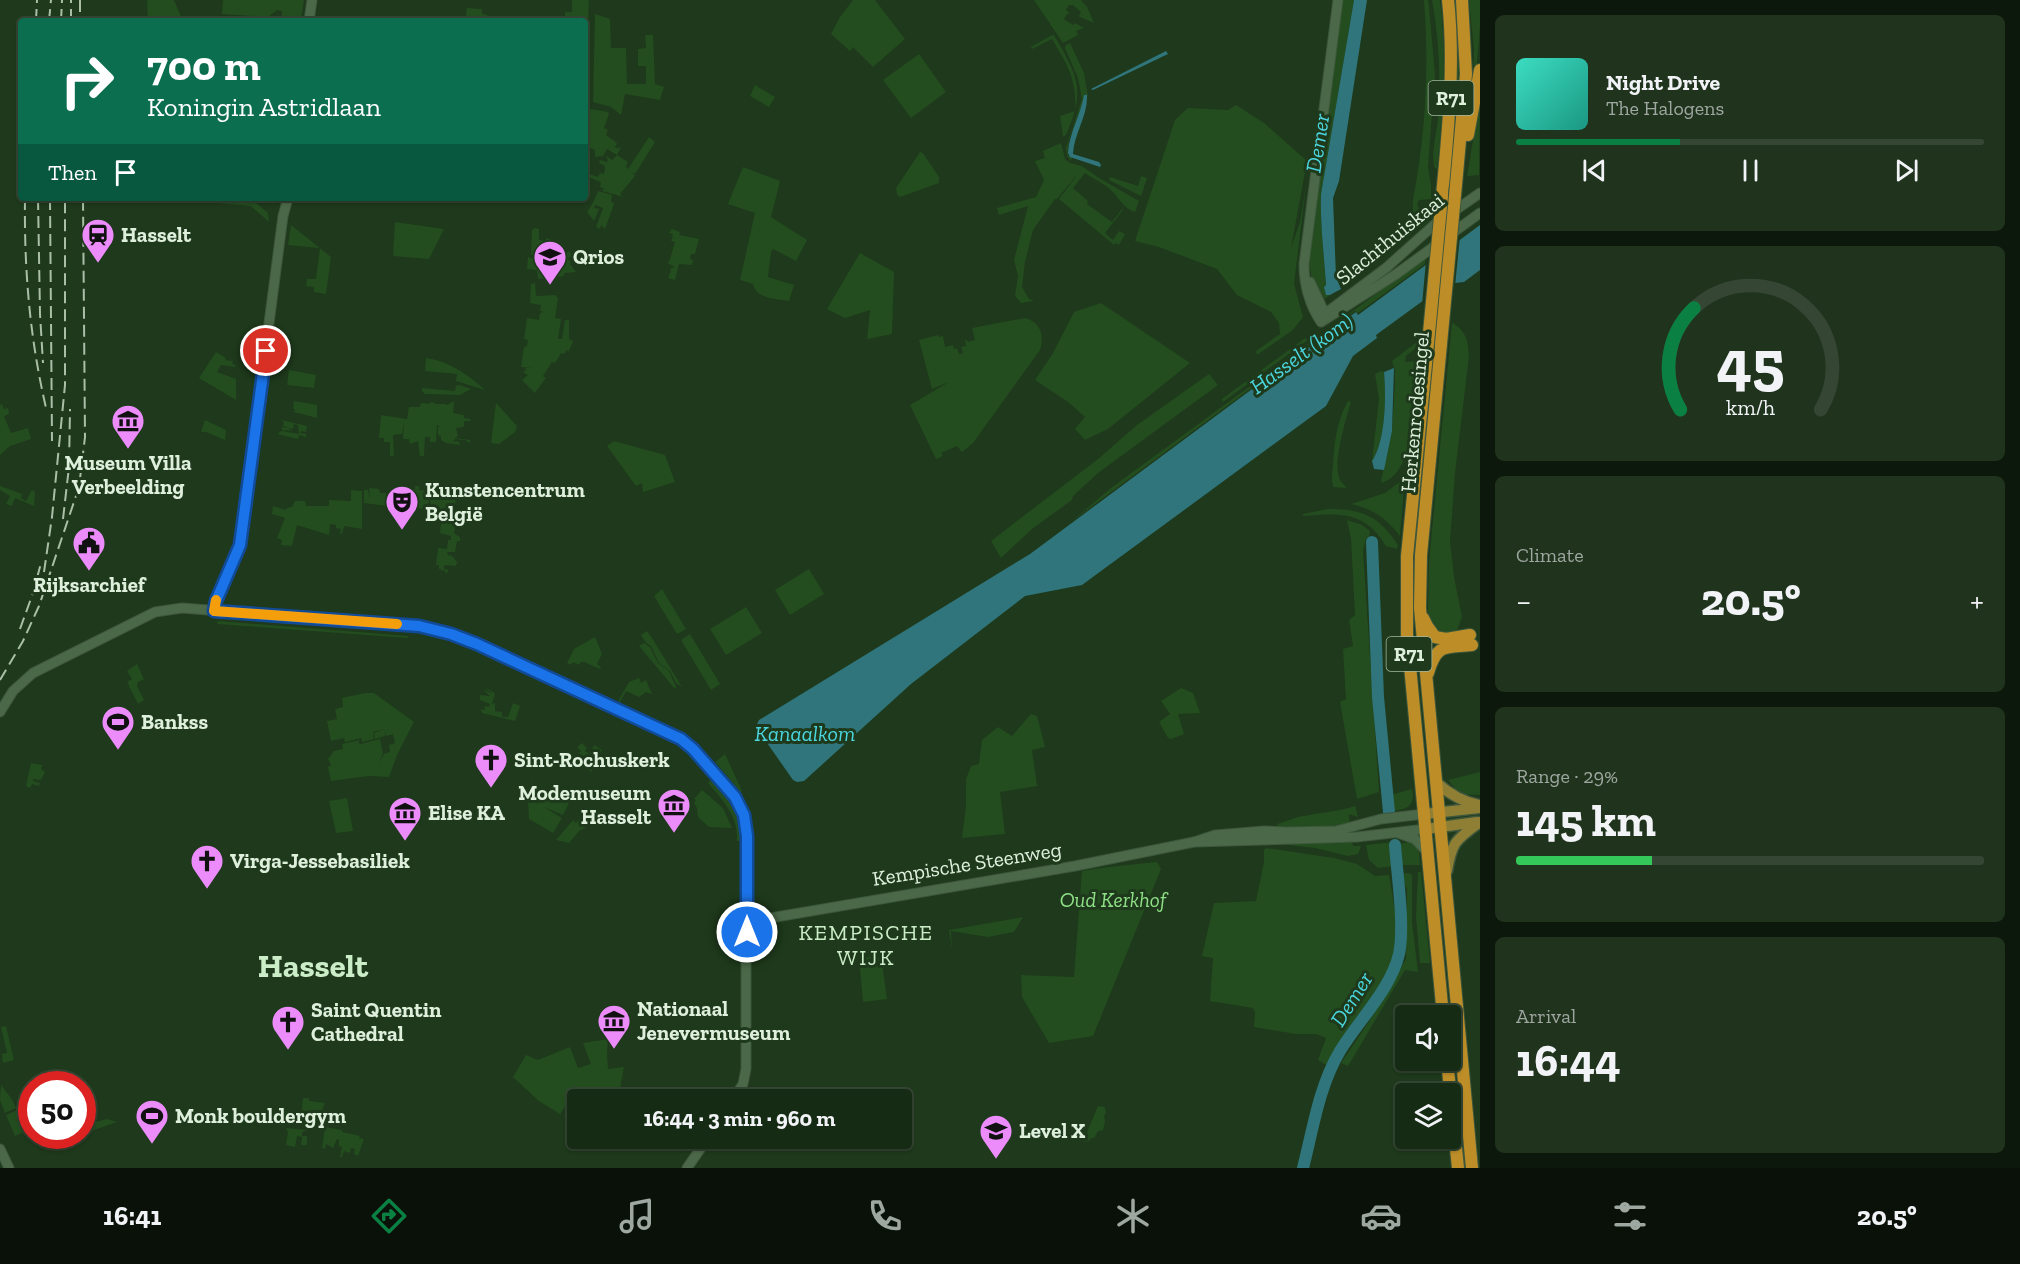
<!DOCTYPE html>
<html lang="en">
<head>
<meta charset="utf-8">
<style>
	body { margin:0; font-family:"Zilla Slab",serif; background:#1f331d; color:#f1f3f6; height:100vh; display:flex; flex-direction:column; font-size:22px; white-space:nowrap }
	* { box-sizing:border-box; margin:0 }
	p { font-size:20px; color:#9ea7a0 }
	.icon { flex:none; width:33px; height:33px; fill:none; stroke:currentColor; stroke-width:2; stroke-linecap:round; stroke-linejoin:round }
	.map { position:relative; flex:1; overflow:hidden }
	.drawer { display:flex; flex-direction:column; gap:15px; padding:15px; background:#0c180b; width:540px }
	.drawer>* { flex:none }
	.hud { position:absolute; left:18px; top:18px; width:570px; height:183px; border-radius:6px; box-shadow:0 2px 4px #0004,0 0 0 2px #354734; background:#0b6e4f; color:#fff; overflow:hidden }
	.fabs { position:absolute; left:1395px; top:1005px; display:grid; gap:12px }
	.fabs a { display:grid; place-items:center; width:66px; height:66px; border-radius:6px; background:#162b14; box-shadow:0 2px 4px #0004,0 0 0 2px #354734; font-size:30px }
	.speed { position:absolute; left:18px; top:1071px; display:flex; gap:12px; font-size:30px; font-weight:700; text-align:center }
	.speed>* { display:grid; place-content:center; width:78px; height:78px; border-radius:50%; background:#162b14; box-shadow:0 2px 4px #0004,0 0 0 2px #354734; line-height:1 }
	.speed .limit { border:9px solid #d22; background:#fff; color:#111 }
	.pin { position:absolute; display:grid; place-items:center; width:51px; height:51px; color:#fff; margin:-26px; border:3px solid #fff; border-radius:50%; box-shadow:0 2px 6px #0007 }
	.me { position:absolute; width:66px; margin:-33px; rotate:0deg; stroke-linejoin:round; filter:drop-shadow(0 0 4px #0008) }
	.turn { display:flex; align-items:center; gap:21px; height:126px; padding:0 30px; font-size:27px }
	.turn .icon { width:78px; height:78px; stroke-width:2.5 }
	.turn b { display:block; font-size:42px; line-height:51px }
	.then { display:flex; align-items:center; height:57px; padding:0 30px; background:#0003; gap:12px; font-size:22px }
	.big { font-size:45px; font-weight:700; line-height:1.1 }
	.drawer .card { flex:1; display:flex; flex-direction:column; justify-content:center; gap:9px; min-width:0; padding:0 21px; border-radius:9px; background:#1f331d }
	.drawer .dial { align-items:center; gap:0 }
	.dial svg { height:156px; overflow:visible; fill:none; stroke:#354734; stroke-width:7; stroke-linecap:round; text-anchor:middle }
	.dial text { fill:#f1f3f6; stroke:none }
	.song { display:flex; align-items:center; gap:18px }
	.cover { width:72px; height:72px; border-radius:9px; background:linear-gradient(135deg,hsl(170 70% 55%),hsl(170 70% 35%)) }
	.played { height:6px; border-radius:3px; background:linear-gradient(90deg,#0b8043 35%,#354734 35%) }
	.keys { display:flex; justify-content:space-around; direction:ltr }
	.heat { display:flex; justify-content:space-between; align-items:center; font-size:33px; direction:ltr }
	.charge { height:9px; border-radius:4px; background:linear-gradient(90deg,#34c759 29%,#354734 0) }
	.trip { position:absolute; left:567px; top:1089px; width:345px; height:60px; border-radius:6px; background:#162b14; box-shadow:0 2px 4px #0004,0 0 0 2px #354734; font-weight:700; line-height:60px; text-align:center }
	.tab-bar { display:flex; height:96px; justify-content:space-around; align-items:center; background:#091108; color:#9ea7a0 }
	.tab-bar .icon { width:42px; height:42px }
	.tab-bar .current { color:#0b8043 }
	.tab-bar b { font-size:27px; color:#f1f3f6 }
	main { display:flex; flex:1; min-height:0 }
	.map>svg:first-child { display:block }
	.green { fill:#234d1f }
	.water { fill:#2f757b }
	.pier { fill:#1e391b }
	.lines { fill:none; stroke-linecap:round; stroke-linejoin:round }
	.river { stroke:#2f757b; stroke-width:12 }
	.secondary-casing { stroke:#3d563c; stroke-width:11 }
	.primary-casing { stroke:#3d563c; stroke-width:13 }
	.highway-casing { stroke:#3d563c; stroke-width:14 }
	.secondary { stroke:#4b6948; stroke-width:9 }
	.primary { stroke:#8f7f35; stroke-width:10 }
	.highway { stroke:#bd8e28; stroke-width:12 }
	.rail { stroke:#aabea8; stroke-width:2; stroke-dasharray:12 6; stroke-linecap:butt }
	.highway-bridge-casing { stroke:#3d563c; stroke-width:14; stroke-linecap:butt }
	.highway-bridge { stroke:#bd8e28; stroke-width:12 }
	.route-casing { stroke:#114b97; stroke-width:15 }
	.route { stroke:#1a73e8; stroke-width:10 }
	.slow { stroke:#f59e0b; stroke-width:10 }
	.labels { text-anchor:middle; stroke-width:6; stroke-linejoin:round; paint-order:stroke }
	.shield { fill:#1e391b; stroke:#a4b8a2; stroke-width:1.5 }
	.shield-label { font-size:20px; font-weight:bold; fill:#deefdc }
	.poi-label { font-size:21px; font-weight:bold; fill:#deefdc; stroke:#1e391b; text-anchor:start }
	.street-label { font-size:21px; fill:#deefdc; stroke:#1e391b }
	.park-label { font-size:21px; font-style:italic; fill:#8fe187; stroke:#1e391b }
	.water-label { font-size:22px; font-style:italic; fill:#4bd6e0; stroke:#1e391b }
	.neighbourhood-label { font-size:22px; letter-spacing:1.5px; fill:#cbedc7; stroke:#1e391b }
	.town-label { font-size:33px; font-weight:bold; fill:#cbedc7; stroke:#1e391b }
</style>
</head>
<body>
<main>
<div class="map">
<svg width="1480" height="1168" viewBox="0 0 1480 1168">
	<rect width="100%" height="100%" fill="#1e391b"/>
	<path class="green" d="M147 0H174L183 21H148Z
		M223 0H304L301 19 282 17V11L277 10 268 17 222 14Z
		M572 0H589L588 20 565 21V12H572Z
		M853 0H875L905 39 873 67 853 47 850 51 831 34 840 17Z
		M1034 0H1081L1087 7 1094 23 1080 17 1079 16 1081 12 1073 5H1069L1066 10 1070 13 1067 14 1064 19 1073 25 1075 23 1084 28 1076 31 1078 35 1063 43Z
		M1341 0H1354L1321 194C1320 228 1325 261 1326 295H1330L1322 301 1312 282 1309 260Z
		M1424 0H1428L1429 7 1435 74 1428 167 1431 186V199L1419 200 1417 204 1421 214 1430 217 1429 221 1420 228C1411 222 1413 210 1413 199 1426 134 1429 66 1424 0Z
		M1432 0H1440C1447 56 1443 112 1437 168L1435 169C1430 154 1437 134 1438 118 1441 79 1439 38 1432 0Z
		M1454 0H1457L1458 8 1461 98 1453 181 1450 179 1458 56Z
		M1469 0H1480V25L1475 88H1473L1474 50Z
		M467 8 482 9V14L487 15 491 21H465Z
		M595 14 610 19 611 48H626L627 84H646V66H638V49L646 48 645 35H653L655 84 664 87 660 100 625 94 621 115 611 107 593 102Z
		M1052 35H1054C1078 77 1086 89 1066 135L1063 137 1060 116 1075 111C1077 81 1068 65 1052 39L1032 49 1031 47Z
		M1070 43 1084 73 1088 96 1085 95C1081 112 1066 138 1068 155L1072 157 1071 161 1067 156 1066 148 1082 99 1078 78 1065 48 1066 45Z
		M919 54 946 92 911 118 883 80Z
		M755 85 775 97 769 107 750 96Z
		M1480 99 1479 175 1467 176Z
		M1236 105 1264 123 1307 161 1291 248 1300 222 1306 186 1294 284 1303 317 1293 330 1257 355 1256 351 1280 334 1279 323 1271 312 1237 295 1217 269 1159 247 1135 241 1175 120 1188 108 1228 110Z
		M585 108 608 112 609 114 604 128 608 130 606 135 617 143 615 147 617 148 621 147 617 155 607 149 603 156 595 157V150L587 147 585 151Z
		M649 137 655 142 635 174 632 172 635 176 620 194 624 197 602 191 603 189 607 190 600 187 601 182 588 177 589 174 598 177 600 173 604 174 605 166 599 163 600 160 607 162 608 160 605 155 612 160 617 155 628 162 626 167 628 169Z
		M1061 143 1065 159 1070 163 1082 166 1099 178 1139 201 1135 212C1123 208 1118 197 1112 191 1105 184 1095 180 1085 173L1073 188 1088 201 1087 204 1112 222 1122 209 1123 210 1105 233 1113 240 1119 231 1125 234 1119 245 1116 243 1114 245 1059 199 1080 171 1057 199H1055L1033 230 1025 262 1022 287 1029 299 1034 301 1021 303 1015 296 1018 276 1014 260 1028 206 999 215 997 208 1036 197 1044 180 1035 161 1045 158 1043 151Z
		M920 152 923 153 939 177V183L900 197 897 194 896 188Z
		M743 167 780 181 771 217 807 240 796 261 773 249 771 252 768 277 794 285 789 301C776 299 756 299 753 284L740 280 755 213 728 204Z
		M1141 176 1147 178 1141 196 1109 180 1110 177 1138 186Z
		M598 191 612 195 611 201 614 204 605 229 601 225 600 229 596 227 603 208 595 205 594 208 599 209 594 221 587 212 593 203Z
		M203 198H250L268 213 269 222 251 206 218 203Z
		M395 222 444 229 429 259 393 256Z
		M291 225 331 257 326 294 314 292V287L306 286 307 279H316L320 248 288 245Z
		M535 228 539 229V240L546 241V238L554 241V246H558V250H564V254L569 251 572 256 568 258 571 263 570 264 576 272 564 273V276L538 279 537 270 527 269 528 257 538 260V255H531L532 230Z
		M672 229 680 232 679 235 699 239 695 254H691L690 259 693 260 692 265 679 264 675 280 668 278 671 270 669 269 675 267 667 263 669 262 675 242 671 241 672 238 675 239 672 237 673 234 669 233Z
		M860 253 894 272 892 334 867 339 870 310 845 318 827 309Z
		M1426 256 1425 264 1358 313 1355 311 1071 522 1111 488 1380 291 1387 282Z
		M535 283 536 296 555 295 558 298 555 318 561 319 558 339H562L565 320H569V339L573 341 569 351 567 350 564 354 561 353 555 363 552 362 543 376 546 378 535 393 522 380 528 375 524 373V370L527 371 525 368H533L521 367 524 347 527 346 528 340 524 339 527 318 539 320 540 313 544 312 540 311 541 305 530 303 531 284Z
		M1101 303 1190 363 1108 429 1085 440 1075 429 1085 417 1068 402 1035 380 1053 353 1074 312Z
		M1025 318C1040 322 1045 335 1040 350L973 443 962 452 957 446 941 453 943 456 936 459 910 405 949 382 932 389 919 340 938 335 939 337 943 336 945 347 953 345 954 349 957 348 959 354 963 353 961 347 966 346 965 340H967L968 342 975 340 972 328Z
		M1452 323C1466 330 1468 341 1469 356L1455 473 1450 541 1454 577 1462 617 1457 630 1450 635 1438 633 1431 625 1428 610 1429 562Z
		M1305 338 1308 340 1223 402 1222 399Z
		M1418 341 1417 347 1406 356 1405 362 1416 361 1409 452 1397 472 1390 479 1382 483 1381 481 1392 431 1395 383V370L1392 361Z
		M216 352 226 358 225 360 233 361 232 364 235 365V367L221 365 217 372 236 379V400L199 378Z
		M426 358C448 361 468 374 485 390L456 381 457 374 425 371Z
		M289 370 316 375 314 388 287 385Z
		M1381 371 1384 372C1386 396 1386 440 1372 461L1379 399 1375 374Z
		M1209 374 1218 385 1098 473 1073 496 1072 500 1032 529 1001 558 991 541 1098 459 1137 425Z
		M459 385 471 389 460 395 425 394 422 391V388L455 391 456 386Z
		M294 401 317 405V418L294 412 295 409H293Z
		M454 401 453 413 464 415V418L471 419 470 421H464V427L456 428 458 436 455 438 470 440V443L465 440 455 439 452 442 458 441 461 445 446 443 441 440V436L438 435V427L440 426 437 425 436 442H430V437H425L424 456H420L418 441 410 444 409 439H403L404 422 402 434 393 435 394 456H390V442H384V438H379L381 415 407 419 409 407H420L421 403 428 404 432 402 436 404H445L447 405Z
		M1348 401 1351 402C1346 419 1332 464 1340 480 1342 483 1344 485 1347 488L1333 487 1332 480C1334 452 1334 426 1348 401Z
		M496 403 517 426 515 432 499 444 491 443Z
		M2 404 4 409 8 408 9 414 4 416 11 433 28 428 31 439 10 446 0 455V405Z
		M205 420 226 430 225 440 206 432H201Z
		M281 420 307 426 306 432 301 431 300 433 306 434V437L299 435 298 439 277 434 282 431 299 434 298 425 294 424 293 429 288 428 292 431 282 430V427L287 428V427L283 426 284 422Z
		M614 441 665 455 675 482 643 492 642 483 636 486 607 446Z
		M1405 478 1400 536C1386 518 1373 509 1351 504L1385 493Z
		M434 484H440L441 492H445V488L449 487V485L457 486V490H449V495H456L455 505H450L449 510 457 511 456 521H453L452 524 456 525 454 533 460 537V541H457L455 552H447L448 555 452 556 457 562 456 566 444 565V569L449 570 446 574 445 571 439 569V565H436L438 548 447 549 448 540H451V536L440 533 442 514H446V518H448L449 512 431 509 429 491 434 489Z
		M0 486 22 494 21 498 26 501 32 490 35 492 34 506 15 498 12 506 6 504 10 496 0 490Z
		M415 486H419V490L428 491 429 503 426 504 427 509 414 508 412 511 408 507 394 506 392 487H399L400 495H405L407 498 411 497 410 489H415Z
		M369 488 379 489 380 493H386L387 506 364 503V490H368L370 501Z
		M351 490 362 491V529L344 526 342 534 338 533H340L341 529 336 528V525L330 524 329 535 297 525 292 546 281 545 282 540 277 538 285 518 272 514 273 506 286 510 287 508 292 507 295 501H305L306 506H329V500L351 501Z
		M1328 509C1363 509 1379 516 1398 545L1397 549 1386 546C1365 511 1340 513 1303 516V514Z
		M1347 520 1362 525 1370 531 1369 538 1366 539 1363 551 1379 792 1357 799 1340 702 1346 699 1343 649 1353 646 1349 620 1355 615 1351 539Z
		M809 569 824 594 790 615 775 590Z
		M662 589 686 629 677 634 654 596Z
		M746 607 762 633 726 655 710 629Z
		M218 621 408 636V638L217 624Z
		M647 631 652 638 682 687 676 683 670 671 659 663 651 646 646 643 641 635Z
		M690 634 720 684 711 690 681 640Z
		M595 637 602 654 597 664 601 667 600 669 584 662H581L579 665 573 662 571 665 567 663 574 649Z
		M644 643 650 647 658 663 669 671 676 687 675 689 639 646Z
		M137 664 144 679 138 682 137 686 144 700 138 704 127 682 132 679 127 671Z
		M639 678 641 683 646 680 652 694 646 692 639 697 626 691 620 702 618 701 629 682Z
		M484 687 495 693 492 704 495 703V711L502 712V717H508L513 703 520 706 515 721 482 713 481 709 485 710V706L489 707 490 704 480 700V695L490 696 483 689 493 694Z
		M1181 688 1193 693 1200 713 1178 714 1184 734 1171 739 1168 738 1159 722 1170 714 1161 701Z
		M365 693H374L414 722 397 755 389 777 369 776 331 781 328 767 331 765 328 759 334 751 343 749 342 744 360 740 358 742 360 744 380 739 383 753 379 763 384 754 390 752 389 745 395 743 393 734 386 736 385 731V736L375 739 374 733 385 729 373 732 374 739 362 742 361 738 345 742 344 738 331 741 327 721 337 719 335 709 343 707 342 698Z
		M1031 714 1037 716 1045 747 1032 750 1037 786 1000 792 1005 834 962 838 966 806V779L971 766 979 764 982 740 998 727 1012 736Z
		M582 743 587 748 585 751 590 754 594 745 602 750 599 756 602 758 597 766H595L591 772 585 766 588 760 579 753 581 751 577 747Z
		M725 754 742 791 741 792 715 762Z
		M31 763 42 765 41 769 45 772 41 780 33 779V781L40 783 39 786 32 784 30 788 26 786Z
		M1480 772V795L1460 794 1448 780Z
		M713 778C732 800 742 811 744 841H737C738 815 723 801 708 783Z
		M531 782 542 789H546L548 793 551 789 569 803 563 815 544 807 562 818 553 833 529 819 528 800 541 805 529 799Z
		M1412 789C1416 806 1407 809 1393 811L1391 795Z
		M702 790 723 808 732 828 709 827 698 817 697 808 694 803 696 800 694 799Z
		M347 798 353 831 336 833 329 801Z
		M594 806 600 820 579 831 569 843 556 840 573 820 576 823 586 810H590Z
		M1355 806 1358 817 1349 814 1350 826 1280 830 1277 824C1286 822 1294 817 1304 816 1322 812 1338 812 1355 806Z
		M1352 841 1353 846H1361L1358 854 1348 856 1315 848 1272 843Z
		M1393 842 1395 866 1378 868 1369 860 1366 845Z
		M1409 842 1415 844 1419 852 1420 865H1401L1400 844Z
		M1266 848 1334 858 1357 864 1375 876 1389 875C1392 894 1396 913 1397 931 1399 975 1352 1030 1328 1066L1318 1060 1326 1038 1316 1034H1296L1254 1027 1255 1012 1253 1008 1210 1001 1213 958 1202 956 1214 903 1256 901 1264 862V850Z
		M1157 862 1161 869 1093 1036 1049 1043 1022 997 1021 975 1074 977 1082 871 1108 867Z
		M1418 872H1421L1430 963H1420L1416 917Z
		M1409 873 1412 875V922L1418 972 1405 970 1348 1066 1341 1063 1370 1020 1406 959 1407 889 1400 874Z
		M1023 917 1014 932 988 937 951 931 952 950 949 930Z
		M881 956 887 999 863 1002 859 958Z
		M6 1026 14 1060 3 1063 2 1054 7 1053 1 1027Z
		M608 1039 607 1054 608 1069 624 1067 618 1099 578 1100 577 1112 567 1104 560 1114 539 1101 513 1077 526 1055 538 1060 570 1047 578 1068 591 1064 583 1043Z
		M1 1085C7 1094 12 1097 16 1108L5 1113 0 1100Z
		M303 1098H309V1101L325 1103 322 1111 324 1112 323 1126 296 1125 293 1122 282 1120V1117L301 1118Z
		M1098 1106 1105 1107 1106 1114 1104 1115 1105 1121 1103 1130 1098 1131 1095 1137 1090 1139 1089 1141 1083 1142Z
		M17 1110 26 1134 31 1132V1134L25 1135 22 1133 15 1136 6 1115Z
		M107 1119 117 1122 94 1130 88 1134 83 1133V1125Z
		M325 1127 342 1130V1132L360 1136 359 1138 364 1139 358 1156 354 1154 355 1149 351 1148 350 1153 344 1151 342 1157H340L342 1147 339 1146V1139H337L333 1148 326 1144 325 1149 322 1148Z
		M286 1128 308 1130 302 1132V1136H307V1145H301L302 1137 297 1136 295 1147 286 1145 288 1133Z"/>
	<path class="water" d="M1354 0H1367L1339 181 1333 198 1336 277 1341 289 1330 295H1326L1324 287 1326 285C1324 254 1320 225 1321 194Z
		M1166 51 1168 54 1093 90 1091 89Z
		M1084 95H1087C1088 116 1074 133 1073 154L1099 162 1101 165 1100 167 1070 157 1068 153C1069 133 1081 114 1084 95Z
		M1480 225V270L1464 282 1446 284 1376 335 1377 338 1353 356 1326 406 1082 585 1025 596 911 684 804 781 797 782 793 780 758 730 757 724 759 720 1030 554 1356 312 1358 315Z
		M1394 368 1392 431 1384 470 1374 469 1372 461C1386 440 1386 396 1384 372Z"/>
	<path class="pier" d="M1460 236 1455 286 1447 287 1422 305 1426 261Z"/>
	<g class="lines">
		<path class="river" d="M1372 542 1378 697 1389 812
			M1303 1168C1313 1129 1319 1086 1340 1051 1358 1021 1391 989 1399 954 1405 926 1397 874 1395 845"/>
		<g class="secondary-casing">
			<path id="secondary" d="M1338 0 1304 264C1304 285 1309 304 1321 322L1395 275 1480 213
				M309 21 312 0
				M1310 282 1327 318
				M1327 318 1330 310 1386 268 1434 225 1480 193
				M214 611 216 601 240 545 283 216 288 198
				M0 712 13 691 33 673 155 612 182 608 419 626 449 634 477 644 681 739C704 759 738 793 746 822V1069L743 1084 733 1100
				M1398 833 1415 839 1428 853
				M1196 842 1357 837 1426 829
				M747 922 1075 866 1194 842 1215 835 1264 831 1287 832 1336 831 1381 819 1424 814
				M0 1149 9 1168
				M687 1168 708 1138"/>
		</g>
		<g class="primary-casing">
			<path id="primary" d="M1436 782C1449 794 1462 802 1480 805
				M1424 814 1480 808
				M1426 829 1477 822
				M1447 871C1452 841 1456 840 1480 822"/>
		</g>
		<g class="highway-casing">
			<path id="highway" d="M1468 135 1480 70
				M1456 185 1466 74 1462 0
				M1442 196C1448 131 1455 66 1448 0
				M1441 344 1421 555 1420 608 1472 1168
				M1427 354 1407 556V634L1443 1016
				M1423 618 1427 626 1435 637 1446 639 1470 635
				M1428 673C1437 642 1446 648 1472 645
				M1447 1060 1458 1168"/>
		</g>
		<use href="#secondary" class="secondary"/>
		<use href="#primary" class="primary"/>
		<use href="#highway" class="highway"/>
		<path class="rail" d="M80 0V21
			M36 21 37 0
			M49 21 51 0
			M61 21 62 0
			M71 21V0
			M25 198C24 271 30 341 47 412
			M38 198 40 314 43 363
			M50 198 52 441
			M63 519 69 467 70 409
			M44 572 52 517 65 385V198
			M20 629 33 593 41 563
			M0 680 23 641 39 606 79 487 85 437 83 198"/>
		<g class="highway-bridge-casing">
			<path id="highway-bridge" d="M1441 344 1456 185
				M1427 354 1442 196"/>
		</g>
		<use href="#highway-bridge" class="highway-bridge"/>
	</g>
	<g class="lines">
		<g class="route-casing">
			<path id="route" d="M266 351 240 545 216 601 214 611 419 626 451 634 477 644 681 739 693 749 735 797 744 815 747 836V932"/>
		</g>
		<use href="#route" class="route"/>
		<path class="slow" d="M216 600 214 611 397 624"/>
	</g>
	<defs>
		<g id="station-pin" transform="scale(1.725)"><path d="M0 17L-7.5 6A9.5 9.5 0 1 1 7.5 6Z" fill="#ec8cfb" stroke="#1e391b"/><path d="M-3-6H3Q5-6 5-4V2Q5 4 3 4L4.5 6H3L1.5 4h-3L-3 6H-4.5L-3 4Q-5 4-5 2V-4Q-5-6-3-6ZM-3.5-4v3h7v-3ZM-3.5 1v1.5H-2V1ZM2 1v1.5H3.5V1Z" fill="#111"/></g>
		<g id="university-pin" transform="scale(1.725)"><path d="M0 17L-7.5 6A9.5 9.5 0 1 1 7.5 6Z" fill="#ec8cfb" stroke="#1e391b"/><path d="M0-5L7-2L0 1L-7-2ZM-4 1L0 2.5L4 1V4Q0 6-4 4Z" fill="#111"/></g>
		<g id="museum-pin" transform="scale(1.725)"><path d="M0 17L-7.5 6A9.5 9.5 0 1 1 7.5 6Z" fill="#ec8cfb" stroke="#1e391b"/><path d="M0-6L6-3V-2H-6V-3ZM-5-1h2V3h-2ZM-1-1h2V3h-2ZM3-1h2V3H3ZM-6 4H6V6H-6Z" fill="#111"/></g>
		<g id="theatre-pin" transform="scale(1.725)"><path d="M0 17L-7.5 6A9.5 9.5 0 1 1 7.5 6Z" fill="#ec8cfb" stroke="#1e391b"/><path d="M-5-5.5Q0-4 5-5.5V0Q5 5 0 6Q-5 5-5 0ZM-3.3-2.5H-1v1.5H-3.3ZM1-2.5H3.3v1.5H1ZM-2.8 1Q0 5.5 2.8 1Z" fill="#111"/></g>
		<g id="civic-pin" transform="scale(1.725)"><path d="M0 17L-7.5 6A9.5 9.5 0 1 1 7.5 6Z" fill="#ec8cfb" stroke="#1e391b"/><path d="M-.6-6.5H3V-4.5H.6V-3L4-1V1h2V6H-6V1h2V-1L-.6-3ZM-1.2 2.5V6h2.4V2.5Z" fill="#111"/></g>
		<g id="stadium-pin" transform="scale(1.725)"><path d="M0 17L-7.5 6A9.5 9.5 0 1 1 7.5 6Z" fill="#ec8cfb" stroke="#1e391b"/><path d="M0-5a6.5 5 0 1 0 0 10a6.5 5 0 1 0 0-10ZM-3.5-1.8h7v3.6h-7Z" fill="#111"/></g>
		<g id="church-pin" transform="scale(1.725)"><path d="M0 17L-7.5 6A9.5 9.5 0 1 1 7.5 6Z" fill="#ec8cfb" stroke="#1e391b"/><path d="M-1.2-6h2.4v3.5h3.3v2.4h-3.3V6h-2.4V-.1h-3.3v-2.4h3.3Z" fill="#111"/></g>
	</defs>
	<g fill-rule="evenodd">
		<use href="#station-pin" x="98" y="235"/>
		<use href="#university-pin" x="550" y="257"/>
		<use href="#museum-pin" x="128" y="421"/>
		<use href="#theatre-pin" x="402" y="502"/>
		<use href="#civic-pin" x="89" y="543"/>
		<use href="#stadium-pin" x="118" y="722"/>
		<use href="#church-pin" x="491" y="760"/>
		<use href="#museum-pin" x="674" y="805"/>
		<use href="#museum-pin" x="405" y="813"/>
		<use href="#church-pin" x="207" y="861"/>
		<use href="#museum-pin" x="614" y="1021"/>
		<use href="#church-pin" x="288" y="1022"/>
		<use href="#stadium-pin" x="152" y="1116"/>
		<use href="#university-pin" x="996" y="1131"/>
	</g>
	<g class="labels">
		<g class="shield">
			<rect x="1428.5" y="81" width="45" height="34" rx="4.5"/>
			<rect x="1386.5" y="637" width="45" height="34" rx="4.5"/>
		</g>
		<g class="shield-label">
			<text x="1451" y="105">R71</text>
			<text x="1409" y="661">R71</text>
		</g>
		<g class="poi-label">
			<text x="121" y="242">Hasselt</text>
			<text x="573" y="264">Qrios</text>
			<text x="128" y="470" text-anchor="middle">Museum Villa<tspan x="128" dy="24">Verbeelding</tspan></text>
			<text x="425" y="497">Kunstencentrum<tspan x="425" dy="24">België</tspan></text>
			<text x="89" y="592" text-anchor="middle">Rijksarchief</text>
			<text x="141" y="729">Bankss</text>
			<text x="514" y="767">Sint-Rochuskerk</text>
			<text x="651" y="800" text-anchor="end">Modemuseum<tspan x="651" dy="24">Hasselt</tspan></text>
			<text x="428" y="820">Elise KA</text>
			<text x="230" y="868">Virga-Jessebasiliek</text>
			<text x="637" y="1016">Nationaal<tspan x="637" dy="24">Jenevermuseum</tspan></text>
			<text x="311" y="1017">Saint Quentin<tspan x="311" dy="24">Cathedral</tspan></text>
			<text x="175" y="1123">Monk bouldergym</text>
			<text x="1019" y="1138">Level X</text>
		</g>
		<g class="street-label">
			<text transform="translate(1390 239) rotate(-39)" y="7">Slachthuiskaai</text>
			<text transform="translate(1415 412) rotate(-85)" y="7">Herkenrodesingel</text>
			<text transform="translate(967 864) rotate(-9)" y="7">Kempische Steenweg</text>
		</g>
		<g class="park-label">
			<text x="1113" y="907">Oud Kerkhof</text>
		</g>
		<g class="water-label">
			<text transform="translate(1317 143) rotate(-81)" y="8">Demer</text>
			<text transform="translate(1301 353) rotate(-36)" y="8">Hasselt (kom)</text>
			<text x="805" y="741">Kanaalkom</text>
			<text transform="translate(1351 999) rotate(-58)" y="8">Demer</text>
		</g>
		<g class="neighbourhood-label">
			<text x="866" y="940">KEMPISCHE<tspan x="866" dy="25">WIJK</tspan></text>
		</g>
		<g class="town-label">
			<text x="313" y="977">Hasselt</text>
		</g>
	</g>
</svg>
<div class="fabs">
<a><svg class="icon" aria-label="sound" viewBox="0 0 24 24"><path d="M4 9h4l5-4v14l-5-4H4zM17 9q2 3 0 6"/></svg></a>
<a><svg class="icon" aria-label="layers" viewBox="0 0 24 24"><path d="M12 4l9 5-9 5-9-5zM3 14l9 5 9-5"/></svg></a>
</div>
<div class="speed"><div class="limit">50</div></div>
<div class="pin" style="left:266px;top:351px;background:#d93025"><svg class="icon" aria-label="arrive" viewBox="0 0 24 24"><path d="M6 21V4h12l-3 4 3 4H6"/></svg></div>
<svg class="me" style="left:747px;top:932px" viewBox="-20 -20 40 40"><circle r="17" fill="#1a73e8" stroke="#fff" stroke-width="3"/><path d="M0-11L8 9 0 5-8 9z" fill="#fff"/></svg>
<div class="trip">16:44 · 3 min · 960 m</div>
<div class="hud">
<div class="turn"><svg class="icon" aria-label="right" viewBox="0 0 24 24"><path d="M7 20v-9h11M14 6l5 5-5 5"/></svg><div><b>700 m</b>Koningin Astridlaan</div></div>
<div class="then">Then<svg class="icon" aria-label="arrive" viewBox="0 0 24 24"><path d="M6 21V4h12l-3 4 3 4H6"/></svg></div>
</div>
</div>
<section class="drawer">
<div class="card">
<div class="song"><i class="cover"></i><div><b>Night Drive</b><p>The Halogens</p></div></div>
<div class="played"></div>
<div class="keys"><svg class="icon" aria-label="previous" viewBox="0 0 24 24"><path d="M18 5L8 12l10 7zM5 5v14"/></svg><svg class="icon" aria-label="pause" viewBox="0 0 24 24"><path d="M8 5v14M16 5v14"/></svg><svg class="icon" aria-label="next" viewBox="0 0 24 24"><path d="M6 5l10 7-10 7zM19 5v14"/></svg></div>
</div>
<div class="card dial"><svg viewBox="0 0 100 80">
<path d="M14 69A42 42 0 1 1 86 69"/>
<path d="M14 69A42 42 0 0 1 21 17" stroke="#0b8043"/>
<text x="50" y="56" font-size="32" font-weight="700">45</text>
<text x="50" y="72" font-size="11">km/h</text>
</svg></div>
<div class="card"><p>Climate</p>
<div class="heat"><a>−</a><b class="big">20.5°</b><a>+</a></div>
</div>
<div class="card"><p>Range · 29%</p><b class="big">145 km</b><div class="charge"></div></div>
<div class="card"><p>Arrival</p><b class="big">16:44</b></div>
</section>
</main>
<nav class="tab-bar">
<b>16:41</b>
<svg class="icon current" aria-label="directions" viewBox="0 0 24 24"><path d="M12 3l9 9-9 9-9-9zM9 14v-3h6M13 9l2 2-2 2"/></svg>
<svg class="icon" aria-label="music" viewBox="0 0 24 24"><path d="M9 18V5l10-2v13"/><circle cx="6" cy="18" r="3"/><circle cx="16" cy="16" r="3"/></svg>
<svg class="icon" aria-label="phone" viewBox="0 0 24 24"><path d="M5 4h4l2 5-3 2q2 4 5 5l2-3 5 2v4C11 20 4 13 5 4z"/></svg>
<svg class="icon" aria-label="climate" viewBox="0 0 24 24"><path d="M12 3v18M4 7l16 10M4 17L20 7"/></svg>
<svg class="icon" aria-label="car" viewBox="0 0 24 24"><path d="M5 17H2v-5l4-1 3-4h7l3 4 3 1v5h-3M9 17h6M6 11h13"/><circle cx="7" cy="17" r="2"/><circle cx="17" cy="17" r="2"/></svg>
<svg class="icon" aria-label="filters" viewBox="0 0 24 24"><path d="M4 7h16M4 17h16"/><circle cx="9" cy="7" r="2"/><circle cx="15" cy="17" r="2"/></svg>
<b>20.5°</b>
</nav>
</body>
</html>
